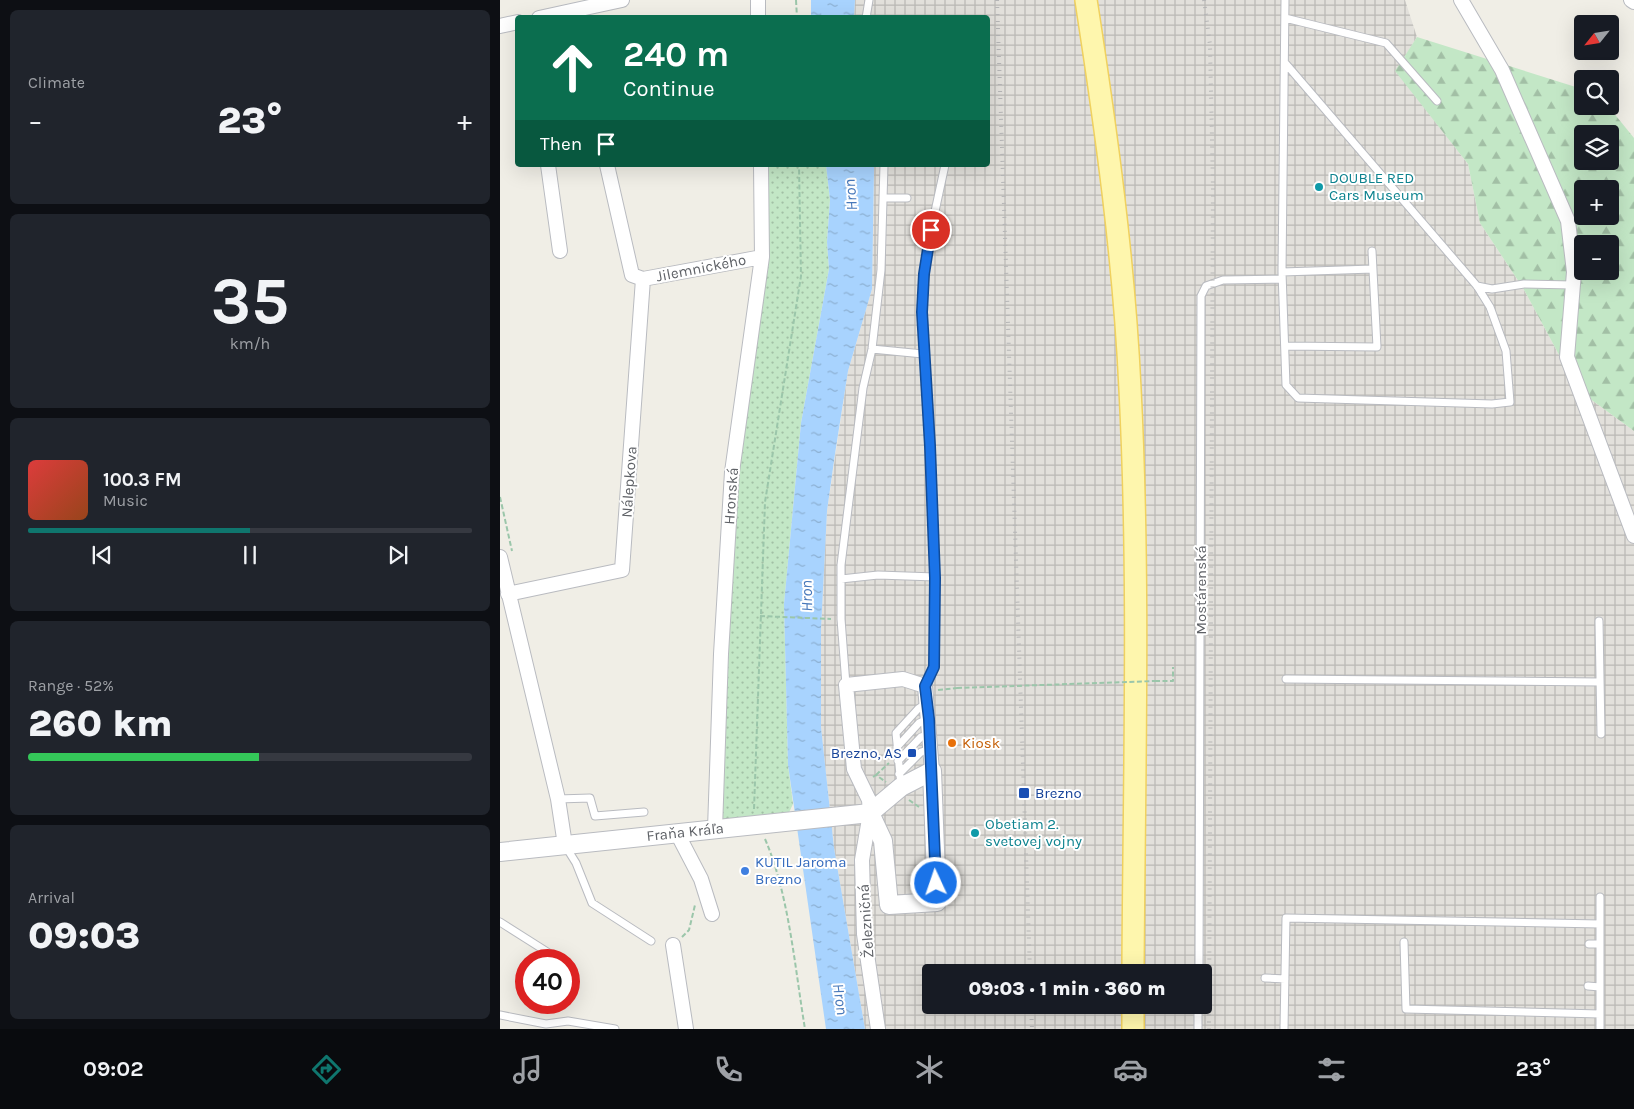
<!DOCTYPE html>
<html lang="en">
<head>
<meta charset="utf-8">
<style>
	body { margin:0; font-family:Karla,sans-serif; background:#20242c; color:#f1f3f6; height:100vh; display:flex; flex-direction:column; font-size:19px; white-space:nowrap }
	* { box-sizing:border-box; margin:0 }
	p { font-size:16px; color:#9ea1a6 }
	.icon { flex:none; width:28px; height:28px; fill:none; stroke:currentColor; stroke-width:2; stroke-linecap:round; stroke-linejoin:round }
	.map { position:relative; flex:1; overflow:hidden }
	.panel { display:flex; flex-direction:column; gap:10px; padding:10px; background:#0d0f14; width:500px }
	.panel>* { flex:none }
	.banner { position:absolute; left:15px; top:15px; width:475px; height:152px; border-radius:5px; box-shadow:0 5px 20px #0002; background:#0b6e4f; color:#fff; overflow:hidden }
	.needle { width:32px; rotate:240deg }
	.fabs { position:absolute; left:1074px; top:15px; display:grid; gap:10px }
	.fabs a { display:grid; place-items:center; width:45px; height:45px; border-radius:5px; background:#171b24; box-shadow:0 5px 20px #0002; font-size:25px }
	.speed { position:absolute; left:15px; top:949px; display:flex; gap:10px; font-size:25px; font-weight:700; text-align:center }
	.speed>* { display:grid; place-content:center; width:65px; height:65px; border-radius:50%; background:#171b24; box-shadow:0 5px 20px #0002; line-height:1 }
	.speed .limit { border:8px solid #d22; background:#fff; color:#111 }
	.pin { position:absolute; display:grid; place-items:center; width:42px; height:42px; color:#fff; margin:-21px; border:2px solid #fff; border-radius:50%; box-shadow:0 1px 5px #0007 }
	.me { position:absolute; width:55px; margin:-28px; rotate:357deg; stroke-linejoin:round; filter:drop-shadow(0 0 4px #0008) }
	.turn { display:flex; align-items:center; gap:18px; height:105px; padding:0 25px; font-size:22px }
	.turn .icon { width:65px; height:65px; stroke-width:2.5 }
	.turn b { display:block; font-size:35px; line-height:42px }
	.then { display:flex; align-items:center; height:48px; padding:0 25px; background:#0003; gap:10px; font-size:19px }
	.big { font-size:38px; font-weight:800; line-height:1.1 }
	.panel .card { flex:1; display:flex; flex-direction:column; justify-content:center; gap:8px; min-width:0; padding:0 18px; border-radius:8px; background:#20242c }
	.panel .dial { align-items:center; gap:0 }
	.dial b { font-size:65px; line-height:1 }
	.song { display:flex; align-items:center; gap:15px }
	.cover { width:60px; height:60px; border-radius:8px; background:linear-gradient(135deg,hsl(0 70% 55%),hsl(20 70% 35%)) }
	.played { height:5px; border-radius:2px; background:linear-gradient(90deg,#0f766e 50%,#363941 50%) }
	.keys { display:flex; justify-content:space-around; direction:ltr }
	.heat { display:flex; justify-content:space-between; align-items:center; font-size:28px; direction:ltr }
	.charge { height:8px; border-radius:4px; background:linear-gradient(90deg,#34c759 52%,#363941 0) }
	.trip { position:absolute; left:422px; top:964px; width:290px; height:50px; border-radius:5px; background:#171b24; box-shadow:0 5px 20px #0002; font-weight:800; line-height:50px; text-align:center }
	.tab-bar { display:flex; height:80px; justify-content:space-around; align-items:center; background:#090b0e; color:#9ea1a6 }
	.tab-bar .icon { width:35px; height:35px }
	.tab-bar .current { color:#0f766e }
	.tab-bar b { font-size:22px; color:#f1f3f6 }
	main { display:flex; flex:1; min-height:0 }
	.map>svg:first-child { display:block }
	.industrial { fill:url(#industrial-grid); fill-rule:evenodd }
	.forest { fill:url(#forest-firs); fill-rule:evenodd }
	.park { fill:url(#park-dots) }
	.water { fill:url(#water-ripples) }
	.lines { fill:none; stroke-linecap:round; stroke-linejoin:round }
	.service-casing { stroke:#b9bbc0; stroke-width:9 }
	.minor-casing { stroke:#b9bbc0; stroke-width:16 }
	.tertiary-casing { stroke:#b9bbc0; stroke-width:20 }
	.primary-casing { stroke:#f0d15f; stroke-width:24 }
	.path { stroke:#9bc6aa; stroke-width:2; stroke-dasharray:5 2.5; stroke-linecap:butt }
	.service { stroke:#fff; stroke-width:7 }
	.minor { stroke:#fff; stroke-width:14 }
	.tertiary { stroke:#fff; stroke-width:18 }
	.primary { stroke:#fef6ad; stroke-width:21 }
	.rail { stroke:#b5b5b6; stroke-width:4; stroke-dasharray:1 6; stroke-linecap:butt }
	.path-bridge { stroke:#9bc6aa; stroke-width:2; stroke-dasharray:5 2.5; stroke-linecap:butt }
	.route-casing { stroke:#114b97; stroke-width:12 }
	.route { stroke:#1a73e8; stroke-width:9 }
	.culture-dot { fill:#0f9aa8; stroke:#fff; stroke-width:2 }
	.food-dot { fill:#e8710a; stroke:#fff; stroke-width:2 }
	.transit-dot { fill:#1a4fb4; stroke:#fff; stroke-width:2 }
	.shop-dot { fill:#3f7fe0; stroke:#fff; stroke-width:2 }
	.labels { text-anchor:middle; stroke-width:4; stroke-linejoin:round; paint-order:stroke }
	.culture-label { font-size:15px; fill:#0d838f; stroke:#fff; text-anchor:start }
	.street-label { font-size:15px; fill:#5e6166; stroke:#fff }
	.food-label { font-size:15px; fill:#c56008; stroke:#fff; text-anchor:start }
	.transit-label { font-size:15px; fill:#164399; stroke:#fff; text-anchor:end }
	.shop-label { font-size:15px; fill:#366cbe; stroke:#fff; text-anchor:start }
	.water-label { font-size:16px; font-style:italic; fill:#4778ba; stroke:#fff }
</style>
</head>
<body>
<main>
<section class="panel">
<div class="card"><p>Climate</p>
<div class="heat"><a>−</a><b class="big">23°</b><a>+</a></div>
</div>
<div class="card dial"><b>35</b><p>km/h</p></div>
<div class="card">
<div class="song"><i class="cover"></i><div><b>100.3 FM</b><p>Music</p></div></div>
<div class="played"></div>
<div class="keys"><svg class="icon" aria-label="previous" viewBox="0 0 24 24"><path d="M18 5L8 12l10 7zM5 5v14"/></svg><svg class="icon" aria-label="pause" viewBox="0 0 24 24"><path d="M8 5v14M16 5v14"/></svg><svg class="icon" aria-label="next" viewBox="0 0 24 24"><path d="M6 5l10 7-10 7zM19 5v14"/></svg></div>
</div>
<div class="card"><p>Range · 52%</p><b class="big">260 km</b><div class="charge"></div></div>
<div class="card"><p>Arrival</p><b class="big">09:03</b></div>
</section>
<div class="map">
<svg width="1134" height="1029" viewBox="0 0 1134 1029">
	<defs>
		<pattern id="industrial-grid" width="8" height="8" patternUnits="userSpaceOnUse" patternTransform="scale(1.25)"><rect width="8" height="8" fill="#e2e0db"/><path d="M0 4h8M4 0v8" fill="none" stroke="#bab9b5"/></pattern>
		<pattern id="forest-firs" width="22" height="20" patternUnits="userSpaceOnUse" patternTransform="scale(1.25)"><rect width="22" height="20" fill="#c3e7c6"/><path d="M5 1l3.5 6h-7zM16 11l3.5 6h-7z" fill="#a2bfa5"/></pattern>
		<pattern id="park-dots" width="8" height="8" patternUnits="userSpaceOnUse" patternTransform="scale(1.25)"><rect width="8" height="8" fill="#c3e7c6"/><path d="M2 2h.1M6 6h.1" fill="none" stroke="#a2bfa5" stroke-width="1.8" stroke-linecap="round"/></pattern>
		<pattern id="water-ripples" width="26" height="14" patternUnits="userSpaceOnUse" patternTransform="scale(1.25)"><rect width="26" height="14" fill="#a8d3fe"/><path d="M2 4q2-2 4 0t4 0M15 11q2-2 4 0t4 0" fill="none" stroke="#8cafd1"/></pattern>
	</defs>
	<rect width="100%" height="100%" fill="#f0eee6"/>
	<path class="industrial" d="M355 0H905L917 37 896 71 968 164 980 223 1023 288 1078 390 1134 431V1029H365L334 848 321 727V629L327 511 348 371 372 289 374 165H488V18H354ZM431 972H704V1005H431Z"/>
	<path class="forest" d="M917 37 1082 89V106H1108L1134 138V431L1078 390 1023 288 980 223 968 164 895 71ZM1082 134H1110V161H1082ZM1082 189H1110V216H1082ZM1082 244H1110V271H1082Z"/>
	<path class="park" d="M261 165H326L330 200 327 242 329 269 301 423 284 604 288 765 293 804 284 823 215 822 232 472 262 257Z"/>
	<path class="water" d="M311 0H355L354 17H311Z
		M326 165H374V169L372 289 348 371 335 454 327 511 321 629V727L334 848 365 1029H326L288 765 284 604 301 423 329 269 327 242 330 200Z"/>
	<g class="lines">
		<g class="service-casing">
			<path id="service" d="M785 0 782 272 786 385 798 398 992 404 1010 402 1006 351 990 307 977 286 786 64
				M366 18 369 0
				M785 18 886 43 937 101
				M384 198H407
				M782 272 873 269
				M977 286 992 289 1024 284 1073 285
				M785 346 877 347 872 251
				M372 349 423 354
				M341 579 378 575 435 577
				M1099 621 1101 734
				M786 679 1100 682
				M346 685 341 619V565L363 388 372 349 381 270 384 165
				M425 686 434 667 435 577 431 446 422 312 424 274 431 230 445 165
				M397 747 419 723 428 719
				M398 761 421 737 429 735
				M399 774 421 752 431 749
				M401 786 396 733 418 709 427 703
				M58 799 90 798 95 816 144 812
				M66 847 76 863 92 903 151 941
				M0 922 52 955
				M904 942 906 1009 1100 1014
				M1089 944H1100
				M699 972 701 296 706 286 723 280 782 279
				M765 978 785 979
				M1088 986 1100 987
				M0 1015 46 1024 68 1021 115 1029
				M698 1029V1005
				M784 1029 786 918 1100 924
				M1100 1029V897"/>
		</g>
		<g class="minor-casing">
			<path id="minor" d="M258 0V18
				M961 0 1002 70 1068 221 1074 272 1067 357 1134 536
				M1131 0 1134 2
				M39 18 122 0
				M0 26 18 22
				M48 165 60 251
				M107 165 132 275 143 279 262 257
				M0 557 58 799 65 845
				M8 594 122 570 143 279
				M215 829 221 654 232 472 262 257 261 165
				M177 833 201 879 212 914
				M173 945 186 1029
				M378 1029 364 934 362 860 370 813 369 800 354 769 346 685 403 679 425 686 432 771"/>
		</g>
		<g class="tertiary-casing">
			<path id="tertiary" d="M432 771 437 902 389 905 383 841 370 813 401 787Z
				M0 852 370 813"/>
		</g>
		<g class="primary-casing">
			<path id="primary" d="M586 0C606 129 624 259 630 389 640 583 634 778 633 972
				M633 1029V1005"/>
		</g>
		<path class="path" d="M296 0 297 18
			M0 497 12 551
			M260 616 331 619
			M655 681H673V667
			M438 690 457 688
			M376 775 389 763
			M373 777 376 775 386 782
			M409 800 419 807
			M254 809 265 502 301 276 299 165
			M265 839C289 894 295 969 305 1029
			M182 937 189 930 195 905"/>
		<use href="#service" class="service"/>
		<use href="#minor" class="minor"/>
		<use href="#tertiary" class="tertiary"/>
		<use href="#primary" class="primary"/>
		<path class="rail" d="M497 0 530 972
			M704 0 710 45 713 187 709 1029
			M531 1005 532 1029"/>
		<path class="path-bridge" d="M457 688 655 681"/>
	</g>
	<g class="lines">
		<g class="route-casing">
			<path id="route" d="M431 230 424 274 422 312 430 446 435 578 434 667 425 686 429 719 436 883"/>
		</g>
		<use href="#route" class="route"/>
	</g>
	<g class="culture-dot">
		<circle cx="819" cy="187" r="5"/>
		<circle cx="475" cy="833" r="5"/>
	</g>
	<circle class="food-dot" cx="452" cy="743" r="5"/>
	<g class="transit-dot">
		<rect x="407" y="748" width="10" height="10" rx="2.5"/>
		<rect x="518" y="787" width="12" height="12" rx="2.5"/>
	</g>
	<circle class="shop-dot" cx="245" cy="871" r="5"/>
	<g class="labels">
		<g class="culture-label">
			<text x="829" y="183">DOUBLE RED<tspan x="829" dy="17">Cars Museum</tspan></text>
			<text x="485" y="829">Obetiam 2.<tspan x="485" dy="17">svetovej vojny</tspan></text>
		</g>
		<g class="street-label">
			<text transform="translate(201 268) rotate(-11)" y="5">Jilemnického</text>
			<text transform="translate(129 482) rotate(-86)" y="5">Nálepkova</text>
			<text transform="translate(231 496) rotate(-86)" y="5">Hronská</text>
			<text transform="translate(701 590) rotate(-90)" y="5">Mostárenská</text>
			<text transform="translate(185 832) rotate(-6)" y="5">Fraňa Kráľa</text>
			<text transform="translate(366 921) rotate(-94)" y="5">Železničná</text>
		</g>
		<g class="food-label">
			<text x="462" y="748">Kiosk</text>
		</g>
		<g class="transit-label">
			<text x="402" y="758">Brezno, AS</text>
			<text x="535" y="798" text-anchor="start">Brezno</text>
		</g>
		<g class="shop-label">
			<text x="255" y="867">KUTIL Jaroma<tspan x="255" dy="17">Brezno</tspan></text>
		</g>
		<g class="water-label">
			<text transform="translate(350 195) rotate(-95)" y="6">Hron</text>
			<text transform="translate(306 596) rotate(-91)" y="6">Hron</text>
			<text transform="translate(341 999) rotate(82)" y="6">Hron</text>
		</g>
	</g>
</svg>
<div class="fabs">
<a><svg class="needle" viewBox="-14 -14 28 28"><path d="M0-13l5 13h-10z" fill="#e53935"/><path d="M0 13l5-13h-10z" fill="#9ea1a6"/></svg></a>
<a><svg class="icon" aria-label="search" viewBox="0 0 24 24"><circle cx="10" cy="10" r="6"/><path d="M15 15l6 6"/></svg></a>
<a><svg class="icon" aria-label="layers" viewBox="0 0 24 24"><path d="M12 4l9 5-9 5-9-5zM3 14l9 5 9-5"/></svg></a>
<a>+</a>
<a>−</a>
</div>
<div class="speed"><div class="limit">40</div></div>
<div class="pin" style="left:431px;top:230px;background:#d93025"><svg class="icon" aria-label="arrive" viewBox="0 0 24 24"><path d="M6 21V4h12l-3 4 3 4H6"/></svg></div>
<svg class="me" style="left:436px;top:883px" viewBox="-20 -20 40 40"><circle r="17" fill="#1a73e8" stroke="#fff" stroke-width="3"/><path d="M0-11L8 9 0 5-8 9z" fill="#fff"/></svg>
<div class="trip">09:03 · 1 min · 360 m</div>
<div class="banner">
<div class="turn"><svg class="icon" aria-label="ahead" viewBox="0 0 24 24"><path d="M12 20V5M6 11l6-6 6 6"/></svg><div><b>240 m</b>Continue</div></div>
<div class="then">Then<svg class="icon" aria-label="arrive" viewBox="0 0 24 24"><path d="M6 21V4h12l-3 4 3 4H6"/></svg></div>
</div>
</div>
</main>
<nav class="tab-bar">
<b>09:02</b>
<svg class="icon current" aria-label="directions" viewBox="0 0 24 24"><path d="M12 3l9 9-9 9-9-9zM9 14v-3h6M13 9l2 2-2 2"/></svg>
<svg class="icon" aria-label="music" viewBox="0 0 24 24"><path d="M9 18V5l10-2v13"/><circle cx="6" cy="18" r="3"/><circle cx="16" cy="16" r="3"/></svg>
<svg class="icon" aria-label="phone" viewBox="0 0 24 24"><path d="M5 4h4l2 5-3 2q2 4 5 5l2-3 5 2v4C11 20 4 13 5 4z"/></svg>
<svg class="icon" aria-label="climate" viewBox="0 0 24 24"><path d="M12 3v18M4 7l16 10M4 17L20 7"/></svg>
<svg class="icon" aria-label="car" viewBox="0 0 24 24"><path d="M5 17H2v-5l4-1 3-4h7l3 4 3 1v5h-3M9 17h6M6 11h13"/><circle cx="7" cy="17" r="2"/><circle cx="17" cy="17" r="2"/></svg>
<svg class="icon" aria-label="filters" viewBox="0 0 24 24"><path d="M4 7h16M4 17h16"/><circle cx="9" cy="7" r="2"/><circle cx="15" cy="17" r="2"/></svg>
<b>23°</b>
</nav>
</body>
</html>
